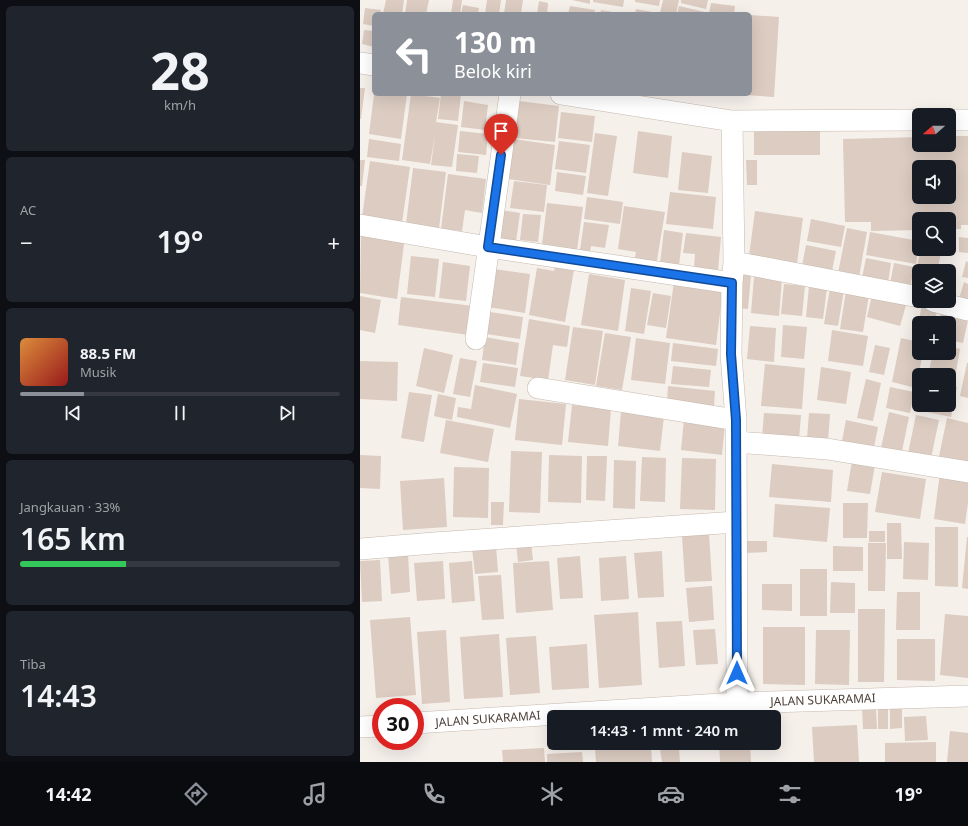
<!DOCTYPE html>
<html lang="id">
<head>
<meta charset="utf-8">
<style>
	body { margin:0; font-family:"Noto Sans",sans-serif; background:#20242c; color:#f1f3f6; height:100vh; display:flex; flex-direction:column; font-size:15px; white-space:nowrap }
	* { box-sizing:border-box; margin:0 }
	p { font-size:13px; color:#9ea1a6 }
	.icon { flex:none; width:22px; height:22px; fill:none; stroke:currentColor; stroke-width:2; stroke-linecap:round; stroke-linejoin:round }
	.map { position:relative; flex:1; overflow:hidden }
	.drawer { display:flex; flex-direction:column; gap:6px; padding:6px; background:#0d0f14; width:360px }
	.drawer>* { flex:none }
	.banner { position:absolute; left:12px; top:12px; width:380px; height:84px; border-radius:6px; box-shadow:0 4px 16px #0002; background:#8c9099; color:#fff; overflow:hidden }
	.needle { width:26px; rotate:249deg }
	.controls { position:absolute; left:552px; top:108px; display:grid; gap:8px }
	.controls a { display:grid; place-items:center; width:44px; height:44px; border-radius:6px; background:#171b24; box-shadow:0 4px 16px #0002; font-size:20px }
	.speed { position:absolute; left:12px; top:698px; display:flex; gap:8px; font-size:20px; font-weight:700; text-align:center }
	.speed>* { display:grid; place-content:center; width:52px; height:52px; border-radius:50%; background:#171b24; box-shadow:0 4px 16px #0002; line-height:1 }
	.speed .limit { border:6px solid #d22; background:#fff; color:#111 }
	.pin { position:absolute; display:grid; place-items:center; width:34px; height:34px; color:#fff; margin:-41px -17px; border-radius:50% 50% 50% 0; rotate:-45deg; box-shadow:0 0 4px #0007 }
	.pin .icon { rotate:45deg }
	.me { position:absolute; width:44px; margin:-22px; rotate:0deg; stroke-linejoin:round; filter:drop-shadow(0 0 3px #0008) }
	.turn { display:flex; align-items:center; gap:14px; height:84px; padding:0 16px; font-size:18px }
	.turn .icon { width:52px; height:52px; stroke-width:2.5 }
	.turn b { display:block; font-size:28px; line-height:34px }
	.big { font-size:30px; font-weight:600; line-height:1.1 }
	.drawer .card { flex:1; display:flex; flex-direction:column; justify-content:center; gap:6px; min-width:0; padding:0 14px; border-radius:6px; background:#20242c }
	.drawer .dial { align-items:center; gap:0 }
	.dial b { font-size:52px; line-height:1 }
	.song { display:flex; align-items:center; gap:12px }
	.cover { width:48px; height:48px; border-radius:6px; background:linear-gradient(135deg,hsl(30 70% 55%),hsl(0 70% 35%)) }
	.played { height:4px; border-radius:2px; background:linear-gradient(90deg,#8c9099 20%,#363941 20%) }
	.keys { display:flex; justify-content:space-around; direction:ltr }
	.heat { display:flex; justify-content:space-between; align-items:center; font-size:22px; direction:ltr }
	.charge { height:6px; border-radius:3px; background:linear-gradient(90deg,#34c759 33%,#363941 0) }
	.trip { position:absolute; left:187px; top:710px; width:234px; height:40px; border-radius:6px; background:#171b24; box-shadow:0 4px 16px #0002; font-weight:600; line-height:40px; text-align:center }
	.tabs { display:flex; height:64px; justify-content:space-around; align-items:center; background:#090b0e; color:#9ea1a6 }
	.tabs .icon { width:28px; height:28px }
	.tabs .current { color:#8c9099 }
	.tabs b { font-size:18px; color:#f1f3f6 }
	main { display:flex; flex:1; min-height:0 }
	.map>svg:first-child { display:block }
	.building { fill:#dcccc2; fill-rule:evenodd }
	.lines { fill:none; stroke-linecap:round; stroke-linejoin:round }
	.minor-casing { stroke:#c5b9af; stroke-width:22 }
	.minor { stroke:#fff; stroke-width:21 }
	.route-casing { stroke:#114b97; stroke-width:10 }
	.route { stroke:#1a73e8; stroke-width:7 }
	.labels { text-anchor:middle; stroke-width:4; stroke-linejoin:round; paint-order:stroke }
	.street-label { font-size:12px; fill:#4b3f38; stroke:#fff }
</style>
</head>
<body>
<main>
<section class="drawer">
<div class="card dial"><b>28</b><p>km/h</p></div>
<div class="card"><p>AC</p>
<div class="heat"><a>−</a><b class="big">19°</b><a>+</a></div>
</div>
<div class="card">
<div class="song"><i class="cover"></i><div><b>88.5 FM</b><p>Musik</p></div></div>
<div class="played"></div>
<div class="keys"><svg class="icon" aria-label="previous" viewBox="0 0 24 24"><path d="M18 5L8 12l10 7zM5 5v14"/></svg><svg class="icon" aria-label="pause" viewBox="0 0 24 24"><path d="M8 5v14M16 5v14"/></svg><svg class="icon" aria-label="next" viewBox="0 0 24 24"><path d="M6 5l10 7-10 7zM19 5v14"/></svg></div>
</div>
<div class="card"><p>Jangkauan · 33%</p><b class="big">165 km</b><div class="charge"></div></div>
<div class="card"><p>Tiba</p><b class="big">14:43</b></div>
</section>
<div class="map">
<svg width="608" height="762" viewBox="0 0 608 762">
	<rect width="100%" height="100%" fill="#f6f0eb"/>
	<path class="building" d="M26 0H44L42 14H23Z
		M47 0H69L66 14H45Z
		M93 0H102L100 14H91Z
		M127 0H141L139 14H125Z
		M146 0H163L161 14H144Z
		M212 0H230V4Z
		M233 0H264L263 7 233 2Z
		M275 0H300L299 6 275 2Z
		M303 0H319L316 14 300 13Z
		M321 0H348L346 9 321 3Z
		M179 1 188 3 187 14H177Z
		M351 3 375 6 374 14H349Z
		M103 5 119 8 118 14H101Z
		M210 6 235 10 234 14H208Z
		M319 6 349 13V14H317Z
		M5 8 21 10 20 14H14V26L3 24Z
		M276 9 292 12 291 14H275Z
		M241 10 258 13V14H240Z
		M390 15 419 17 414 97 383 95V94H390Z
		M4 30 14 31V47L2 44Z
		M0 88H5L1 119H0Z
		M14 94H47L41 139 9 134Z
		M51 94 80 98 76 122 98 125 92 167 71 165 75 135 70 164 42 160Z
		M81 94H101L98 121 78 119Z
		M104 101 128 105 125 130 101 127Z
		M159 101 199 106 195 142 155 138Z
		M201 112 235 116 232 142 198 138Z
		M394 130H460V155H394Z
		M100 131 128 134 126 155 98 152Z
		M278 131 312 136 308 178 273 173Z
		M235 133 257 136 248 196 227 193Z
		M589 136H608V225H601V229H589V219H559V230L511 231V222H485L483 139 559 137V145H589ZM559 167H589V197H559Z
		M9 139 41 144 39 161 7 157Z
		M154 139 195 145 190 185 148 179Z
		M199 141 230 145 226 173 195 169Z
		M322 152 352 156 348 193 318 190Z
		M97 154 119 156 117 173 96 171Z
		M0 160H5L2 186H0Z
		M386 160H397V185H387Z
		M10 161 50 167 42 223 2 217Z
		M53 168 86 172 79 228 46 224Z
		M197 172 226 176 223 195 195 191Z
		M88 174 126 179 122 213 105 210 102 231 81 229Z
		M154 181 187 185 184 212 150 208Z
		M310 192 356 197 353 229 306 224Z
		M227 197 263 202 260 224 224 219Z
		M187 203 223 207 217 250 182 245Z
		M264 206 305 212 296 266 274 263 276 252 258 249Z
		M141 210 160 213 156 242 137 239Z
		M395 211 443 218 437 263 389 256Z
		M163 214 181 215 178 242 160 240Z
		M451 219 485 226 481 247 447 241Z
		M224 222 249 225 245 248 231 246 230 252 220 250Z
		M487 228 507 232 499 277 478 273Z
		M1 230 45 236 37 299 0 293Z
		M304 230 323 233 319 265 300 263Z
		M510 232 559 241 556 264 506 255Z
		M326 233 361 237 358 270 334 267 335 254 323 253Z
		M599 237 608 238V253L599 252Z
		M446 245 476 251 472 271 442 266Z
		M561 249H582L577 271H559V289L552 287Z
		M51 256 79 259 75 297 47 294Z
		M506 258 531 263 528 283 502 278Z
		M196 261 215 264 205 322 169 315 177 268 194 271Z
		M606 261 608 262V278L602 277Z
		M83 262 110 266 106 301 79 298Z
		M534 263 554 267 550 288 530 284Z
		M134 269 170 274 165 313 128 307Z
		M377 273 391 275 388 309 374 308Z
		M229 274 265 280 258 331 221 325Z
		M394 277 422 279 419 316 391 313Z
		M314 282 363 289 356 345 306 338Z
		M604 282 608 284V302L599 299Z
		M424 284 445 286 442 316 421 314Z
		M449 286 467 288 463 319 446 317Z
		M271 288 291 291 284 334 265 331Z
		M470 288 484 290 478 326 464 324Z
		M486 291 509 295 503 332 480 329Z
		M293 293 311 296 306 328 287 325Z
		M512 295 546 305 540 326 507 317Z
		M0 296 21 300 15 333 0 330Z
		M41 297 113 306 109 335 38 325Z
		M562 304 578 307 574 323H559V336L556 335Z
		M582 309 608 320 603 343 589 340V323H579Z
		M130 312 163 317 160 339 126 334Z
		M169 319 210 326 207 347 193 345 188 380 160 376Z
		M423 325 447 327 444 359 421 357Z
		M390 326 416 328 414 362 387 359Z
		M213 327 243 331 235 385 205 380Z
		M472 330 508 336 503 366 468 361Z
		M245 333 271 337 262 390 236 386Z
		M125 337 159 343 156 365 122 360Z
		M276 338 310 343 305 384 271 380Z
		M541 338 559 342V353H563L556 388 532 382Z
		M313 343 358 349 356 366 311 361Z
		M515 345 530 348 524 375 509 372Z
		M589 346 600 349 595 377 569 371 573 353H589Z
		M64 348 93 355 84 393 56 386Z
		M100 358 117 361 110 397 93 394Z
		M0 361 38 362 37 401 0 399Z
		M123 363 158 368 155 387 120 382Z
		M607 363H608V398L600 396Z
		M405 364 445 368 442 409 401 406Z
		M313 366 351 370 349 387 311 384Z
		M461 367 491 372 486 404 457 400Z
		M506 379 521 383 513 421 497 418Z
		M115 385 157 394 150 428 97 417 98 407 111 409Z
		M308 386 355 391 354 406 307 402Z
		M589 386 597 387 591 417 562 411 563 405H589Z
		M530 387 554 392 550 413 526 408Z
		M49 392 72 395 64 442 41 438Z
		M78 394 96 398 92 420 74 416Z
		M159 399 206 404 202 445 155 440Z
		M212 405 251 409 248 446 208 442Z
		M261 412 304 416 300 451 258 446Z
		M529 412 549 417 541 456 520 452Z
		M404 413 441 415 439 440 402 437Z
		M449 413 470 414 468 441 447 439Z
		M556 415 579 420 570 463 547 458Z
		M587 418 608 423V468L578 461Z
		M86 420 134 429 128 462 80 453Z
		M324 420 365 424 362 455 321 450Z
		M486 420 518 427 514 447 482 441Z
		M151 451 182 452 180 513 149 512Z
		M0 455 21 456 20 489 0 488Z
		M189 455 222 456 221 503 188 502Z
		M227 456H247L245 501 226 500Z
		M282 457 306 458 305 502 280 501Z
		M322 458 356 459 355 510 320 509Z
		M254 460 276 461 275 509 253 508Z
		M492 461 515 465 510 494 487 491Z
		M412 464 473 470 471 502 409 497Z
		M94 467 129 468 128 518 93 517Z
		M522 472 566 479 560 519 515 512Z
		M580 473 608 478V503L605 524 574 519Z
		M84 478 87 527 43 530 40 481Z
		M131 502H144L143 525H131Z
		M483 503H508L507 538H483Z
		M415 504 470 508 467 542 413 537Z
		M527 523H541L542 559H527Z
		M575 527H598V587L575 586Z
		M509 531H525V542H509Z
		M349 534 352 581 325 582 322 536Z
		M607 537H608V589L602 588Z
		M385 541H407V552L385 553Z
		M171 542 173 560 158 562 156 543Z
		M544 542 569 543 568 580 543 579Z
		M508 543H526L525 591H508Z
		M136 546 138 572 115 574 112 548Z
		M473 546 503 547V571H473Z
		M302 551 304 597 278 598 274 553Z
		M48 553 50 592 31 594 28 554Z
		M220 556 223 598 200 599 197 558Z
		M266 556 269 599 241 601 239 558Z
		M20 560 22 601 2 602 0 561Z
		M83 561 85 599 57 601 54 563Z
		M112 561 115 601 92 603 89 563Z
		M189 561 193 610 156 613 153 563Z
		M440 569H467V616H440Z
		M141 575 144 619 122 620 118 576Z
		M471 582 495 583V613H470Z
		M402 584H432V611L402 610Z
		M352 586 354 620 329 622 326 588Z
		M537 592H560V630H536Z
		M498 609H525L524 682H498Z
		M278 612 282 685 239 688 234 615Z
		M585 614 608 616V678L580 675Z
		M50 617 56 695 16 698 10 620Z
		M322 621 325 666 299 668 296 622Z
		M403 627H445V685L403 684Z
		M355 629 358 664 336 665 333 630Z
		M86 630 90 702 62 704 57 632Z
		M456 630H490L489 685 455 684Z
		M139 634 143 697 104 699 100 637Z
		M176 636 180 693 150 695 146 638Z
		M537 639H575V681L537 680Z
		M227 644 229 688 192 690 189 647Z
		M502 707H516L517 729H503Z
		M542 707V728L530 729V708Z
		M518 708H528V729H518Z
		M566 716 568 740 545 741 544 717Z
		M497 725 499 762H454L452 727Z
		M590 731 608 733V762H587Z
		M576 742V762H525V743Z
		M359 743H390L391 762H360Z
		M291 747 292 762H236L235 749Z
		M184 748 185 762H143L142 750Z
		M319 748 320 762H302L300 749Z
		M222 752 223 762H187V754Z"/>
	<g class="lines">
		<g class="minor-casing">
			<path id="minor" d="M0 63 14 65
				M201 94 372 121 374 262 372 283 371 354 376 420 377 703
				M589 120H608
				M372 121 559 120
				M0 225 128 247 372 283
				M374 262 559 297
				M573 301 608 310
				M116 339 150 94
				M178 388 376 420
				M376 442 467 449 608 472
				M0 549 74 543 376 522
				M55 723 377 703 608 696
				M0 727 21 726"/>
		</g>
		<use href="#minor" class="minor"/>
	</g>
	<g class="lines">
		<g class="route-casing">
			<path id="route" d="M141 155 128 247 372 283 371 354 376 420 377 673"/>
		</g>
		<use href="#route" class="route"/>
	</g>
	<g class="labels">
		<g class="street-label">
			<text transform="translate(463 700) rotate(-2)" y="4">JALAN SUKARAMAI</text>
			<text transform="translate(128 719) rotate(-4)" y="4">JALAN SUKARAMAI</text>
		</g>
	</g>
</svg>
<div class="controls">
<a><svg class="needle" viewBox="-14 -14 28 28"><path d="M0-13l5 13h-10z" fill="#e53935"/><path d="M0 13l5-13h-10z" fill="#9ea1a6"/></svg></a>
<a><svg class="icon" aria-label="sound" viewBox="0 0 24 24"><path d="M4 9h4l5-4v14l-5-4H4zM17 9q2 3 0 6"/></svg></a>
<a><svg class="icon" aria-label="search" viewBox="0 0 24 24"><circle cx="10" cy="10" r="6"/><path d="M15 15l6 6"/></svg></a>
<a><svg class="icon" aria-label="layers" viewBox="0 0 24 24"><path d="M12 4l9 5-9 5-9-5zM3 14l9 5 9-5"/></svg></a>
<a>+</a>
<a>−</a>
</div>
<div class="speed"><div class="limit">30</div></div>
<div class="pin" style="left:141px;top:155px;background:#d93025"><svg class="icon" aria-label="arrive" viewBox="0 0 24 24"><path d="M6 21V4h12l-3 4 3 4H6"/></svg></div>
<svg class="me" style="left:377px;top:673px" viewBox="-20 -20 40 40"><path d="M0-17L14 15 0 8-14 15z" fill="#1a73e8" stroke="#fff" stroke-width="4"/></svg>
<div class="trip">14:43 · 1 mnt · 240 m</div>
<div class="banner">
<div class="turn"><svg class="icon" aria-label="left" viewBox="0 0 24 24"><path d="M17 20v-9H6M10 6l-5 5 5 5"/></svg><div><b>130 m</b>Belok kiri</div></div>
</div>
</div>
</main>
<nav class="tabs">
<b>14:42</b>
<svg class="icon current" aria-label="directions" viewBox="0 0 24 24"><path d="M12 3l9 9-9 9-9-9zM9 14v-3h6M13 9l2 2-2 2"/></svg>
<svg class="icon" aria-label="music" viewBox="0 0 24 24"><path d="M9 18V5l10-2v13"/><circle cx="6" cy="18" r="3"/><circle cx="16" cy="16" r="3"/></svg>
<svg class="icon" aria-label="phone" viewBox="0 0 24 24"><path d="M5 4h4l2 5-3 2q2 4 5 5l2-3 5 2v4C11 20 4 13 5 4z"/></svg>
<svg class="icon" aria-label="climate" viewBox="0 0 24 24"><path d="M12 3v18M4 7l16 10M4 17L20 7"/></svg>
<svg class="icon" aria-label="car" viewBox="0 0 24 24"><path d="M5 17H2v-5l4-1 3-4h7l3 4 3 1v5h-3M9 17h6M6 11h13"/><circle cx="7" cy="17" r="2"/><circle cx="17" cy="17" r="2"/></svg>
<svg class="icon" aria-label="filters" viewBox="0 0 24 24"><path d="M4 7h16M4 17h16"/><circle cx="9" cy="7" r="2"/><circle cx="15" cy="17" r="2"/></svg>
<b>19°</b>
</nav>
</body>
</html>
